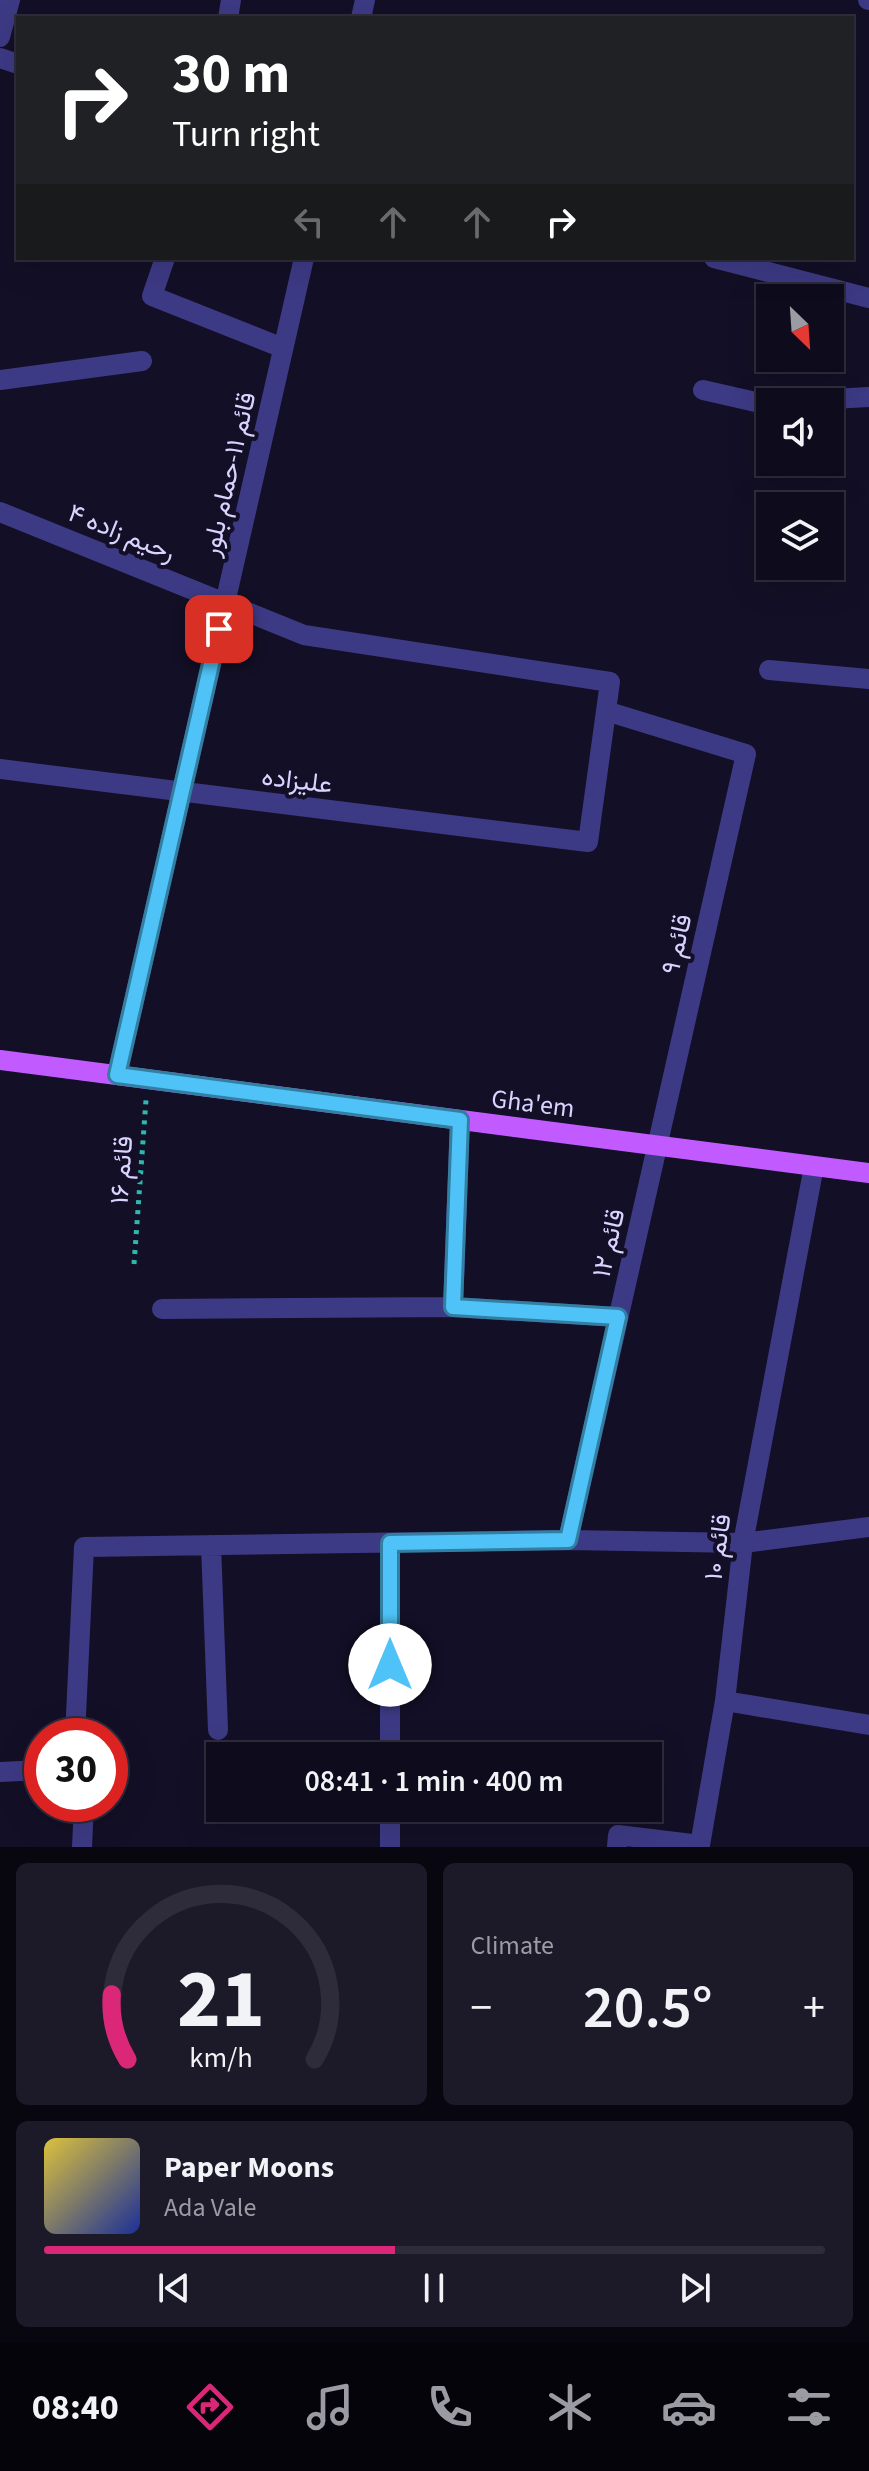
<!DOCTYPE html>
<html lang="en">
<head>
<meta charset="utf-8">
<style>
	body { margin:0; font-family:"Source Sans 3",Vazirmatn,sans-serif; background:#1c1929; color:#f1f3f6; height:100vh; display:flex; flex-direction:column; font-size:30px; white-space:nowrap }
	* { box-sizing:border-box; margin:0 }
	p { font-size:26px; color:#9b9ba3 }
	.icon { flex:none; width:44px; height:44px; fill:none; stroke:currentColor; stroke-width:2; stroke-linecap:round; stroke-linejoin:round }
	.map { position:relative; height:1847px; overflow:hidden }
	.drawer { display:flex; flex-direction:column; gap:16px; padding:16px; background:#08060f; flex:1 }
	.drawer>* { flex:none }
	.top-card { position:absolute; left:16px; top:16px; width:838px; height:244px; border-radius:0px; box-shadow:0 8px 32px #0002,0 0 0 2px #2e2b3b; background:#202124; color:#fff; overflow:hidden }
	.needle { width:52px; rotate:155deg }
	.tools { position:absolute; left:756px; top:284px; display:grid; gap:16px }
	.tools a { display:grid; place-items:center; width:88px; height:88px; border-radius:0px; background:#0e0b1c; box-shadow:0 8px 32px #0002,0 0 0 2px #2e2b3b; font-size:40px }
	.speed { position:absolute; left:24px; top:1718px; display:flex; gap:16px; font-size:40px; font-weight:700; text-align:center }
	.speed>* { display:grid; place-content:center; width:104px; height:104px; border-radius:50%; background:#0e0b1c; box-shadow:0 8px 32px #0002,0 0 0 2px #2e2b3b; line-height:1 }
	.speed .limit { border:12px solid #d22; background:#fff; color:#111 }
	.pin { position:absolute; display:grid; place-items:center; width:68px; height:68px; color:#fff; margin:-34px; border-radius:16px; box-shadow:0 4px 12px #0006 }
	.me { position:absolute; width:88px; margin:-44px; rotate:0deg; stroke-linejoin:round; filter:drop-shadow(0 0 6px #0008) }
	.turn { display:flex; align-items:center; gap:28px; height:168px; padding:0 24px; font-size:36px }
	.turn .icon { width:104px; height:104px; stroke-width:2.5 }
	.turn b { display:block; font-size:56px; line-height:68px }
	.lanes { display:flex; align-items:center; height:76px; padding:0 24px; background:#0003; justify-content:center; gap:40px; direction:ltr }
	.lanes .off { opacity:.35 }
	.big { font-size:60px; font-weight:600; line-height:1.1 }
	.drawer .widget { flex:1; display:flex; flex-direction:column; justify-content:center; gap:12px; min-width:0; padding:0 28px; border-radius:12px; background:#1c1929 }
	.drawer .dial { align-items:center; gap:0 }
	.dial svg { height:208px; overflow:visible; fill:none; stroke:#2e2b3b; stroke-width:7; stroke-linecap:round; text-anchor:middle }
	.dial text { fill:#f1f3f6; stroke:none }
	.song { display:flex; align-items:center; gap:24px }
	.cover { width:96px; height:96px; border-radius:12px; background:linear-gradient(135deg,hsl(50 70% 55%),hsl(230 70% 35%)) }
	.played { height:8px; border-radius:4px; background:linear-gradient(90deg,#db2777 45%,#2e2b3b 45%) }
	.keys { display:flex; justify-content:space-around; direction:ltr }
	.heat { display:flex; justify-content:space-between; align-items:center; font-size:44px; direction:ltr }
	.drawer .tiles { flex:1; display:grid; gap:16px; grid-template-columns:1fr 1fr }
	.widget:last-child { grid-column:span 2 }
	.trip { position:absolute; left:206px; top:1742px; width:456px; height:80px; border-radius:0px; background:#0e0b1c; box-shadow:0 8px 32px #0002,0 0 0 2px #2e2b3b; font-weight:600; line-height:80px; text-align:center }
	.dock { display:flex; height:128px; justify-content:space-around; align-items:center; background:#06040b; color:#9b9ba3 }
	.dock .icon { width:56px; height:56px }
	.dock .selected { color:#db2777 }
	.dock b { font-size:36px; color:#f1f3f6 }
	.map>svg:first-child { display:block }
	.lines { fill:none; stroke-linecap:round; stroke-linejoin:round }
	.path { stroke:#2fb8b0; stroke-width:5; stroke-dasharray:4 6; stroke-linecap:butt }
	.minor { stroke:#3d3a85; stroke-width:20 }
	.major { stroke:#c25bff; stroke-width:20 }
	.route-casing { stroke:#337fa1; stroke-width:20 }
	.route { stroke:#4fc3f7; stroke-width:14 }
	.labels { text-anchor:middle; stroke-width:8; stroke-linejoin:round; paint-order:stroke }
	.street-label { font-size:26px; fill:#d9d4ff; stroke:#130f26 }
</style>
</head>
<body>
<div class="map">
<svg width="869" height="1847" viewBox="0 0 869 1847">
	<rect width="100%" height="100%" fill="#130f26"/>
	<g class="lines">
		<path class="path" d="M134 1264 146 1100"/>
		<path class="minor" d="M868 0H869
			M228 18 231 0
			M361 18 365 0
			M0 37 10 0
			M0 58 18 64
			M165 258 152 296 283 348
			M714 258 869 298
			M0 380 142 361
			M703 390 760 403 770 402
			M778 402 869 397
			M0 512 304 635 610 682 588 842 0 769
			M769 670 869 679
			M117 1075 304 258
			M453 1307 460 1120
			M162 1309 453 1307 618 1317
			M568 1540 746 754 606 711
			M390 1543V1756
			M211 1545 218 1730
			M725 1701 869 1725
			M75 1736 84 1547 568 1540 743 1543 869 1527
			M0 1772 42 1770
			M390 1808V1847
			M82 1847 84 1804
			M617 1847 618 1835 700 1845 725 1701 743 1543 814 1166"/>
		<path class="major" d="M0 1060 869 1173"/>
	</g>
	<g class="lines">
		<g class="route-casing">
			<path id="route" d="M219 629 117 1075 460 1120 453 1307 618 1317 568 1540 390 1543V1665"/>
		</g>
		<use href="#route" class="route"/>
	</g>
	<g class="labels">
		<g class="street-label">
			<text transform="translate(228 474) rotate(-77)" y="9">قائم ۱۱-حمام بلور</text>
			<text transform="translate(122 532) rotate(22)" y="9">رحیم زاده ۴</text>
			<text transform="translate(297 780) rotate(7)" y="9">علیزاده</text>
			<text transform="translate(676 944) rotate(-77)" y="9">قائم ۹</text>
			<text transform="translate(533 1103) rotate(7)" y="9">Gha'em</text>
			<text transform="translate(121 1170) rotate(-86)" y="9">قائم ۱۶</text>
			<text transform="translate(608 1243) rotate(-77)" y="9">قائم ۱۲</text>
			<text transform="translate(717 1547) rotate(-82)" y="9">قائم ۱۰</text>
		</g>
	</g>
</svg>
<div class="tools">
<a><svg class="needle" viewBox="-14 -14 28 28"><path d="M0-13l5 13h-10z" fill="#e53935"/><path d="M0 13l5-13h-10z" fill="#9b9ba3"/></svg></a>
<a><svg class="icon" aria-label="sound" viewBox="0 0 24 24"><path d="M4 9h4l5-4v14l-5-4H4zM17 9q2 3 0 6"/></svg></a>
<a><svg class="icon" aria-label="layers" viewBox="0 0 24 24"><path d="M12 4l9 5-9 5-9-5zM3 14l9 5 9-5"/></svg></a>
</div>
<div class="speed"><div class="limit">30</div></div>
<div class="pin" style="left:219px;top:629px;background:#d93025"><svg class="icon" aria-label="arrive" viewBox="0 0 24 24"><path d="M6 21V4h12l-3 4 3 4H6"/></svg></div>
<svg class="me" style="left:390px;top:1665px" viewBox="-20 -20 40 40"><circle r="19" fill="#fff"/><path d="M0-13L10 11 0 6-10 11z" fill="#4fc3f7"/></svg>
<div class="trip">08:41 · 1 min · 400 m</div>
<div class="top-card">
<div class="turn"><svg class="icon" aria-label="right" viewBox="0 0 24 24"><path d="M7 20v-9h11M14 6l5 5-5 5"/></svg><div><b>30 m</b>Turn right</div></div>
<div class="lanes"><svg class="icon off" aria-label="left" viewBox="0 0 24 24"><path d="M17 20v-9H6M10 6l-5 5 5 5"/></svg><svg class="icon off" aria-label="ahead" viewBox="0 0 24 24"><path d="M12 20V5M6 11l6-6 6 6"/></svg><svg class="icon off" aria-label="ahead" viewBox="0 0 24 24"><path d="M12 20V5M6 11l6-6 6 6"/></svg><svg class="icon" aria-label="right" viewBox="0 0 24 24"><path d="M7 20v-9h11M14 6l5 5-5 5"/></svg></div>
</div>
</div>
<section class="drawer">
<div class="tiles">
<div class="widget dial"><svg viewBox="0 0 100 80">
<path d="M14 69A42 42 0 1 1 86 69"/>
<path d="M14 69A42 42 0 0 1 8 44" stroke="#db2777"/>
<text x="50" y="56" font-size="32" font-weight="700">21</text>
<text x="50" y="72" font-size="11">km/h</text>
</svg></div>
<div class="widget"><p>Climate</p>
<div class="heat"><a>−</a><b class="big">20.5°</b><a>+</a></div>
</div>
<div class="widget">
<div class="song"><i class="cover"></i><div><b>Paper Moons</b><p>Ada Vale</p></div></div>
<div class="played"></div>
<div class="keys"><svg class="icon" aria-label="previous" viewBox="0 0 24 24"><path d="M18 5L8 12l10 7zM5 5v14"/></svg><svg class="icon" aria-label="pause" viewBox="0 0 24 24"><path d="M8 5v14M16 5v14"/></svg><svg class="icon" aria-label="next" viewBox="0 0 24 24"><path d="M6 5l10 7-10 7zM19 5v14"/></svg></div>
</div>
</div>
</section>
<nav class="dock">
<b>08:40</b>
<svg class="icon selected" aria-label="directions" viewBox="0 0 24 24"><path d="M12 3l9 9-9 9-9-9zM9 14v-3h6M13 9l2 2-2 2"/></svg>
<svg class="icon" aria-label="music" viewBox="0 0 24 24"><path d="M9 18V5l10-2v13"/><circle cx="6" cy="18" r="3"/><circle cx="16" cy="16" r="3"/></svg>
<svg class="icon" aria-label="phone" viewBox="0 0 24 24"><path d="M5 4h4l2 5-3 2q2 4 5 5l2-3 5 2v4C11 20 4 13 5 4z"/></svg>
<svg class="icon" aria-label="climate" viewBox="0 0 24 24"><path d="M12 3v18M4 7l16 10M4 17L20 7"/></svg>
<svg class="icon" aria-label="car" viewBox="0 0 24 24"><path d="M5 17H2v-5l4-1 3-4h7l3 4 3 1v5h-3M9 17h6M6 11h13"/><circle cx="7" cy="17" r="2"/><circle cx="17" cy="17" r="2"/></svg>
<svg class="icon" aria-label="filters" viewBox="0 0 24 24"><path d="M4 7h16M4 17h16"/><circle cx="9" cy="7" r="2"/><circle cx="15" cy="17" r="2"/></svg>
</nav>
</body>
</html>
